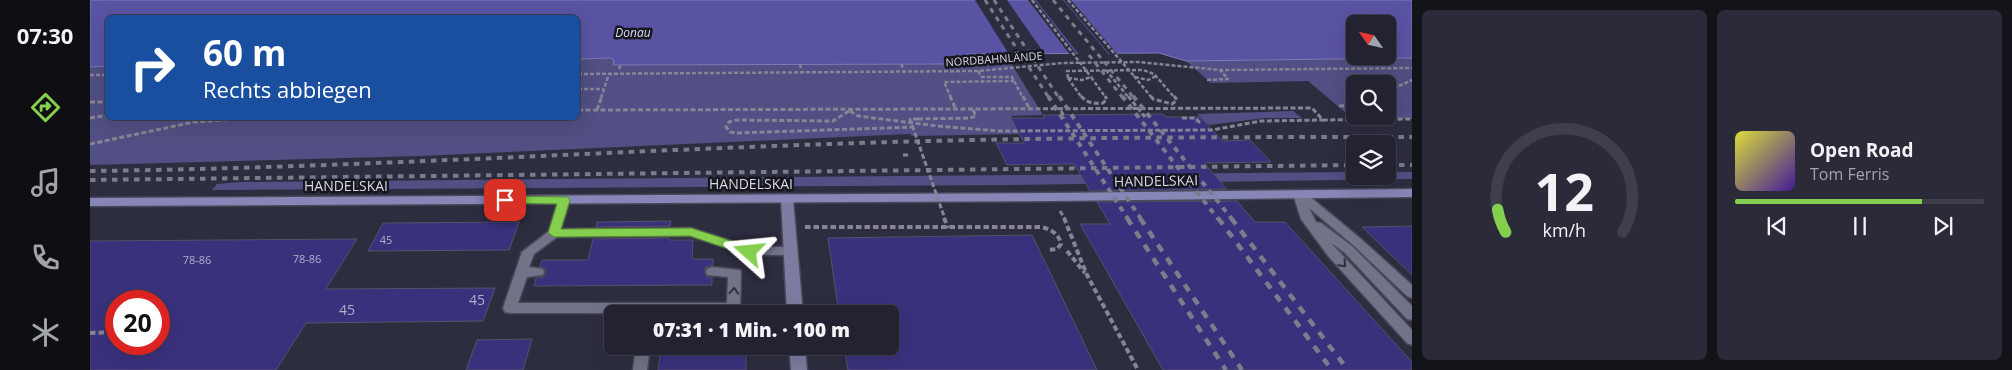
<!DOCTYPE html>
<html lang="de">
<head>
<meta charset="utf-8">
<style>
	body { margin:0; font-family:"Open Sans",sans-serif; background:#2a2a38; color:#f1f3f6; height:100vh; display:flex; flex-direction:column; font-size:19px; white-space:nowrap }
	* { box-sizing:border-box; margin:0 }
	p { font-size:16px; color:#a2a4ab }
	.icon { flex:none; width:28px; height:28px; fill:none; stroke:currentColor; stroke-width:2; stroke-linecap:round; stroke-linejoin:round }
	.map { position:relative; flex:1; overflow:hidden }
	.sheet { display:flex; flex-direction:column; gap:10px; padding:10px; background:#13131a; width:600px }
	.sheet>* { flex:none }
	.top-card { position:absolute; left:15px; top:15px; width:475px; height:105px; border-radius:8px; box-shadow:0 5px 20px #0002,0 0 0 1px #3f3f4c; background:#1a4fa0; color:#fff; overflow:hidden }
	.needle { width:32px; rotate:304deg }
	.fabs { position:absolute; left:1256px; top:15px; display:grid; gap:10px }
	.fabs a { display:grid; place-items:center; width:50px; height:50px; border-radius:8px; background:#222230; box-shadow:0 5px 20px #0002,0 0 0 1px #3f3f4c; font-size:25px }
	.speed { position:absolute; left:15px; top:290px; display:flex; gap:10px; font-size:25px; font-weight:700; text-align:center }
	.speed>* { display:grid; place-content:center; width:65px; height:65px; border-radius:50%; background:#222230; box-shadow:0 5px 20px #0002,0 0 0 1px #3f3f4c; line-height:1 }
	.speed .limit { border:8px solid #d22; background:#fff; color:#111 }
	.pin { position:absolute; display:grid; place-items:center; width:42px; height:42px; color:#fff; margin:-21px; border-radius:10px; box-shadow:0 2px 8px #0006 }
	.me { position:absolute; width:55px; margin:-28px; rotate:288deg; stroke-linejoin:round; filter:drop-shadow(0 0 4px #0008) }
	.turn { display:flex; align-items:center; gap:18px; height:105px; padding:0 15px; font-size:22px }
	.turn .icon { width:65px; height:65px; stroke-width:2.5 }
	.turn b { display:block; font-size:35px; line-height:42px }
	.sheet .card { flex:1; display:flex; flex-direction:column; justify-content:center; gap:8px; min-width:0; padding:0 18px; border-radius:8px; background:#2a2a38 }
	.sheet .dial { align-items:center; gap:0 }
	.dial svg { height:130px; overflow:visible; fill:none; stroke:#3f3f4c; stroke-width:7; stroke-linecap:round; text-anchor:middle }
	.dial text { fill:#f1f3f6; stroke:none }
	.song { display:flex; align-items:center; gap:15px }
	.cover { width:60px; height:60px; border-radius:8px; background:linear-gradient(135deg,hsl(60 70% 55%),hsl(260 70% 35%)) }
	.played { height:5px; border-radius:2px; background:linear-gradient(90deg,#84cf4d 75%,#3f3f4c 75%) }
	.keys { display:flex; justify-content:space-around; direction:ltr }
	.sheet .tiles { flex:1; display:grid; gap:10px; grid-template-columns:repeat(2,1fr) }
	.trip { position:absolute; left:514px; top:305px; width:295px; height:50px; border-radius:8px; background:#222230; box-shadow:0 5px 20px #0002,0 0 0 1px #3f3f4c; font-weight:800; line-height:50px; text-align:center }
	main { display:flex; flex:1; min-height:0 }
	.menu { display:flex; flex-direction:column; width:90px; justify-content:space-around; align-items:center; background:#0e0e13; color:#a2a4ab }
	.menu .icon { width:35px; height:35px }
	.menu .current { color:#84cf4d }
	.menu b { font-size:22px; color:#f1f3f6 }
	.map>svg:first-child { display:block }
	.green { fill:#514f83; fill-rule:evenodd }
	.water { fill:#5953a3; stroke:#7f7bb7; fill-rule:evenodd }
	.pier { fill:#2d2d40 }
	.building { fill:#3a317d; stroke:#525368; fill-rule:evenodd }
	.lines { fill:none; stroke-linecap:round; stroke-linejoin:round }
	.lane-casing { stroke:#484858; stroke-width:3 }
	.secondary-casing { stroke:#484858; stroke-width:3 }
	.primary-casing { stroke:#484858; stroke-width:3 }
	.path-far2 { stroke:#858595; stroke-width:2.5; stroke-dasharray:4 2; stroke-linecap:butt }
	.path-far1 { stroke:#858595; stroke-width:3; stroke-dasharray:5 2.5; stroke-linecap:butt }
	.path { stroke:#858595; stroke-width:4; stroke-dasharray:5.5 3; stroke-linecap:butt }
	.lane { fill:#727289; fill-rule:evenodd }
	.secondary { fill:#7c7ca0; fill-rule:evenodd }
	.primary { fill:#8686b7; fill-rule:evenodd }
	.rail-far2 { stroke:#7b7c8c; stroke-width:3; stroke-dasharray:5 5; stroke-linecap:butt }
	.rail-far1 { stroke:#7b7c8c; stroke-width:4; stroke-dasharray:5.5 5.5; stroke-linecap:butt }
	.rail { stroke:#7b7c8c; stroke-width:4.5; stroke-dasharray:8 8; stroke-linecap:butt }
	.path-bridge-far2 { stroke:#858595; stroke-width:2.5; stroke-dasharray:4 2; stroke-linecap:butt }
	.path-bridge-far1 { stroke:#858595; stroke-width:3; stroke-dasharray:5 2.5; stroke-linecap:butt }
	.path-bridge { stroke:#858595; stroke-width:4; stroke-dasharray:5.5 3; stroke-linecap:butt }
	.oneway { stroke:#32323f }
	.route { fill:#84cf4d; stroke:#568732 }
	.labels { text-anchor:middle; stroke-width:5; stroke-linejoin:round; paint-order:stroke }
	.far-street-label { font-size:11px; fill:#d8d9e5; stroke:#16161f }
	.number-label { font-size:11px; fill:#b0afcb }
	.far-water-label { font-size:12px; font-style:italic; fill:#ddddf4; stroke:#16161f }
	.street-label { font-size:14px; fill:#d8d9e5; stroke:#16161f }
	.near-number-label { font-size:14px; fill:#b0afcb }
</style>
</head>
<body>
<main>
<nav class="menu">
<b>07:30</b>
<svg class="icon current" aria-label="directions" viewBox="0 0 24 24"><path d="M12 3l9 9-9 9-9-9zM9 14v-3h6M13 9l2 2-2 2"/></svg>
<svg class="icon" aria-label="music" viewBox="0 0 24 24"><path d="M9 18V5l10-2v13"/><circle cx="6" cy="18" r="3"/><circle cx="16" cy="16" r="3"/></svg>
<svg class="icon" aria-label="phone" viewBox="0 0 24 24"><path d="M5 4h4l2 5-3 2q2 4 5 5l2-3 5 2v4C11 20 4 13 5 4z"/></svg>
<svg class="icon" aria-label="climate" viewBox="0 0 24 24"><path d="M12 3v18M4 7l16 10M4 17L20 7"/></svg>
</nav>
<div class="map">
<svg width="1322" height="370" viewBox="0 0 1322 370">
	<rect width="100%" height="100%" fill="#2d2d40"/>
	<path class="green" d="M879 54 916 55 953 115 921 116 930 134 822 136 820 134 330 156 0 165V67L17 66 18 118H488V59L520 58 524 60 523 65 862 64Z
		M1322 58V119L1262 118 1218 81 1121 83 1096 61ZM1265 84H1298V116H1265Z
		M1203 111 1212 118H1175L1119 125 1107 114Z
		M1265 172V176H1298V172H1322V179L921 185 122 190 127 184 151 182Z"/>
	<path class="water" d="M0 0H1322V58L1096 61 1069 53 879 54 862 64 523 65 524 60 520 58 488 59V18H18L17 66 0 67ZM1265 24H1298V56H1265Z"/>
	<path class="pier" d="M885 0H917L956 56H920Z
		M938 0H945L988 56H981Z
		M946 0H973L1020 56H990Z
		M974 0H981L1029 56H1021Z"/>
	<path class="building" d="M1073 114 1076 117H1110L1133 141 1160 140 1181 162 1114 163 1137 189 1000 191 984 164 917 165 906 143H934L921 118H955L953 115Z
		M1147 201 1165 222H1195L1322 362V370H1073L990 224H1020L1007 202Z
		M581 221 580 226 506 227 507 222Z
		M429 222 419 250 278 251 293 223Z
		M1322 226V275L1272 227Z
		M942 235 1007 370H758L754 346H800V314H749L738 238Z
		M579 238V240H603L602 259H623V265L616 267 614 271 617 277H622V285L444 286 446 278 453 277 456 273 455 268 450 267 452 260H498L503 239Z
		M267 239 236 289 405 288 393 321 216 323 186 370H0V241ZM26 301H69V344H26Z
		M442 339 433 370H376L387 340Z
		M571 346H656V370H568Z"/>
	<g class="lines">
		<g class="lane-casing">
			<path id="lane" d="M1209 190 1213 191 1271 239 1322 285V298L1317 296 1263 245 1219 208 1226 222 1231 223 1262 246 1322 306V320L1317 319 1254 252 1241 243 1322 330V345L1317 343 1239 257 1211 219 1203 194Z
				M474 196 480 200 471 229 601 228 660 247H701L705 248 707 251 705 254 701 255H659L600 236 467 237 444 254 439 267 453 269 454 272 453 275 437 277 428 303H637L638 277 617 275 616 272 617 269 622 267 650 270 651 273 650 308 648 312 643 313H420L415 312 413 308 432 252 459 231 468 200Z
				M546 346H560L557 370H543Z"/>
		</g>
		<g class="secondary-casing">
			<path id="secondary" d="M697 195 703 199 713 314H697L691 199Z
				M699 346H715L717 370H701Z"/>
		</g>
		<g class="primary-casing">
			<path id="primary" d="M1322 189V197L962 201 0 206V198L962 193Z"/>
		</g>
		<path class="path-far2" d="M710 64 711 68
			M811 64 813 68
			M529 69 531 65
			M1016 70 1039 98
			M888 71 892 77H922L933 98
			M488 74 888 71 973 63 1048 62 1130 70 1322 68
			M0 75H18
			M1044 76 1062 98
			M1045 77 1058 80 1066 76
			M978 78 992 80 1001 77 1016 98
			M978 78 992 98
			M978 78 977 71 1053 70 1064 74 1085 98
			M1117 80 1138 79 1130 70
			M488 89H513
			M1298 91 1322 80
			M511 98 519 74
			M861 98 854 82 924 81"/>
		<path class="path-far1" d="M860 96 866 110
			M933 96 940 110
			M991 96C997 103 1004 104 1013 103L1017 99 1015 96
			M1038 96 1055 117
			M1061 96 1063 99 1082 104 1087 100 1084 96
			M0 102H18
			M1249 106 1265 105
			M488 110 1222 108 1233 120 1322 119
			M507 110 512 96
			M759 111 743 121 647 120 639 122 636 127 640 132 647 133 823 127
			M760 111 768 116 847 126 909 131 1122 130 1171 121 1233 120
			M971 111 975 118
			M0 118 18 115
			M1092 118H1106L1109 122H1105
			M828 119 880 118 886 116 883 110
			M0 144 104 122 161 118
			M1263 150H1265
			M813 155H819
			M970 211 975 219"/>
		<path class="path" d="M974 218 997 275 1048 370
			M715 227H951C961 229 969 234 971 244L967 249 958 250
			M977 251 995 273
			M0 333 26 332"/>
		<use href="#lane" class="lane"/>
		<use href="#secondary" class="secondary"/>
		<use href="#primary" class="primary"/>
		<path class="rail-far2" d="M895 0 959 98
			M904 0 969 98
			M963 0 1044 98
			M999 55 1033 98"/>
		<path class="rail-far1" d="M958 96 1038 219
			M969 96 1051 219
			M1032 96 1128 219
			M1043 96 1142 219
			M1298 165H1322
			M0 171C257 168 514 151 770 143 954 137 1138 137 1322 137
			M0 180 1265 165"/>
		<path class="rail" d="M1037 218 1136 370
			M1050 218 1152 370
			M1128 218 1242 370
			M1141 218 1258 370"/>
		<path class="path-bridge-far2" d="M942 0 1001 77
			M978 0 1044 76"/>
		<path class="path-bridge-far1" d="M828 119H820L855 219"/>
		<path class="path-bridge" d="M854 218 858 228"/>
	</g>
	<defs><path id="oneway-chevron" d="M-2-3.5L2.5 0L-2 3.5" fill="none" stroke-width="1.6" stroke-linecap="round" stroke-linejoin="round" transform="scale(1.25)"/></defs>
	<g class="oneway">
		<use href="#oneway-chevron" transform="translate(1253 264) rotate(47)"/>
		<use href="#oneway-chevron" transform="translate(644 291) rotate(-86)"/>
	</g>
	<path class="route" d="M415 196 478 197 480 200 471 229 601 228 664 248 666 252 659 256 600 236 464 237 458 233 467 204 411 203 409 200Z"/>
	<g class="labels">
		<g class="far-street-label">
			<text transform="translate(904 59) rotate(-4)" y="4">NORDBAHNLÄNDE</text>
		</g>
		<g class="number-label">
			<text x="296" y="244">45</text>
			<text x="217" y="263">78-86</text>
			<text x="107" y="264">78-86</text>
		</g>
		<g class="far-water-label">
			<text x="543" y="37">Donau</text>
		</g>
		<g class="street-label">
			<text transform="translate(1066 181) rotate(-1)" y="5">HANDELSKAI</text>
			<text x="661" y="189">HANDELSKAI</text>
			<text x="256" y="191">HANDELSKAI</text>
		</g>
		<g class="near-number-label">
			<text x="387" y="305">45</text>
			<text x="257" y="315">45</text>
		</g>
	</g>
</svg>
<div class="fabs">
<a><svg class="needle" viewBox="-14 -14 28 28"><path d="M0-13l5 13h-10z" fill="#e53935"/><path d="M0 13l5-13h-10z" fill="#a2a4ab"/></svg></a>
<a><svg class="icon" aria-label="search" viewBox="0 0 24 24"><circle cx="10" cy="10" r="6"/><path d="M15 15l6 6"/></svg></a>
<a><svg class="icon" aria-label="layers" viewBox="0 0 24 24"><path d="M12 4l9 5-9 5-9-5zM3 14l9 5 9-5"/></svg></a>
</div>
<div class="speed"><div class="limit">20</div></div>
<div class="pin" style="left:415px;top:200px;background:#d93025"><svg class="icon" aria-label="arrive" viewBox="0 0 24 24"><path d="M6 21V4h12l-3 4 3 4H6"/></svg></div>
<svg class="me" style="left:659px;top:252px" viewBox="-20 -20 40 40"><path d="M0-17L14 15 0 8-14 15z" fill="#84cf4d" stroke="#fff" stroke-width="4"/></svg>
<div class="trip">07:31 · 1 Min. · 100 m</div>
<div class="top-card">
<div class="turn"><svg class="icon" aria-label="right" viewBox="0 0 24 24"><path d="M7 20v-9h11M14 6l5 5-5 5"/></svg><div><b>60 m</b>Rechts abbiegen</div></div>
</div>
</div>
<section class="sheet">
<div class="tiles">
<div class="card dial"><svg viewBox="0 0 100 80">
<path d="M14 69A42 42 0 1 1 86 69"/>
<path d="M14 69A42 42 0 0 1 9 55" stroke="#84cf4d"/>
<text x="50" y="56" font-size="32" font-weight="700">12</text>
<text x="50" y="72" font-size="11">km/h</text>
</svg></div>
<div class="card">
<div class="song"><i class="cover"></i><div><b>Open Road</b><p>Tom Ferris</p></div></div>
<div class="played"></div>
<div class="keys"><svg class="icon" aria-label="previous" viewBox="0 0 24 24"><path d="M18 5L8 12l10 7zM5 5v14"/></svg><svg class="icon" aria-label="pause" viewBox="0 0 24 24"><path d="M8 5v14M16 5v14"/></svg><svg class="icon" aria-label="next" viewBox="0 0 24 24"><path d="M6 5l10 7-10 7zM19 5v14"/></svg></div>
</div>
</div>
</section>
</main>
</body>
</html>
